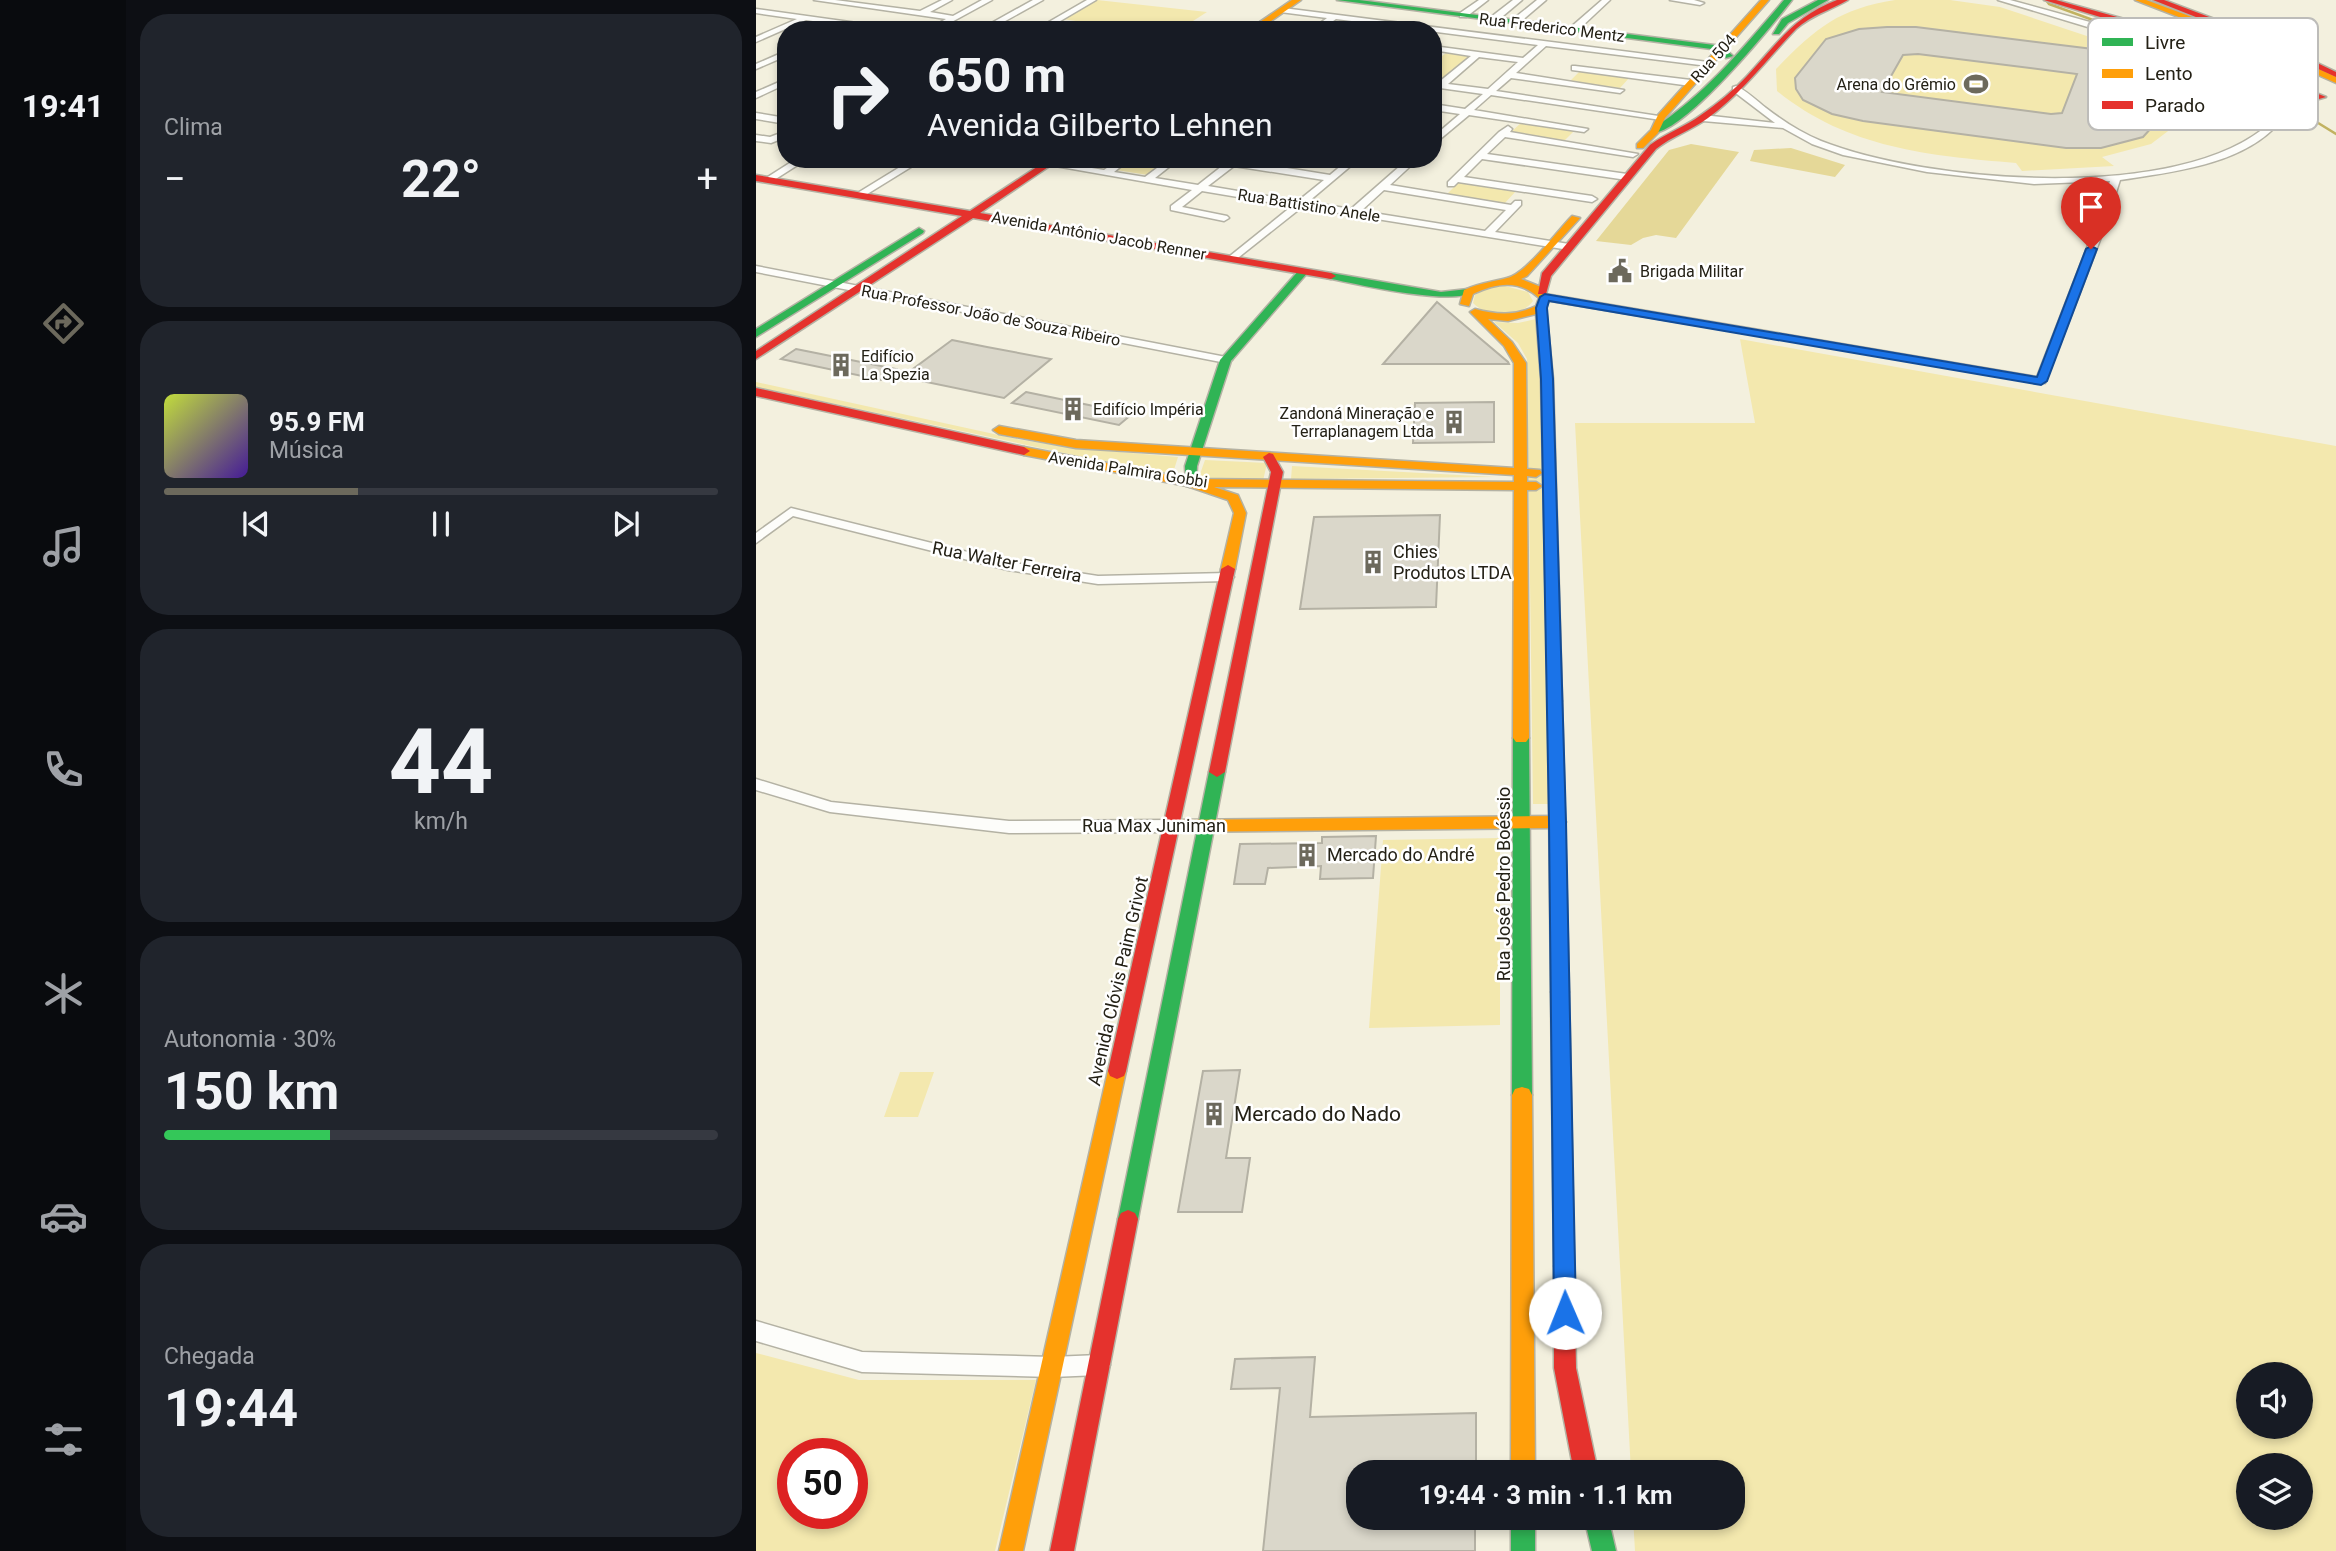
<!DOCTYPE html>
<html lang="pt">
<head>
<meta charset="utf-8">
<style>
	body { margin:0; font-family:Roboto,sans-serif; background:#20242c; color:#f1f3f6; height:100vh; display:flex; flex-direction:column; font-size:26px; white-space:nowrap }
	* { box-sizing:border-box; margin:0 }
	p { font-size:23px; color:#9ea1a6 }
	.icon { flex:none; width:38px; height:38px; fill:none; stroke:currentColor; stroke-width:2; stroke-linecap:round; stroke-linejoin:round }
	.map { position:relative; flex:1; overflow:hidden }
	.sheet { display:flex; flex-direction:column; gap:14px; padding:14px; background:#0d0f14; width:630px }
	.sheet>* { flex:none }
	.top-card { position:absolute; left:21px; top:21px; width:665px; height:147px; border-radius:28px; box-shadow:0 4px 10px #0003; background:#171b24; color:#f1f3f6; overflow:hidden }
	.controls { position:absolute; left:1480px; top:1362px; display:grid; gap:14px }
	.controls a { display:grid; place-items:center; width:77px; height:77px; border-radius:50%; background:#171b24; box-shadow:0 4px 10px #0003; font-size:35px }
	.speed { position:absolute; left:21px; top:1438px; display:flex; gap:14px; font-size:35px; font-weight:700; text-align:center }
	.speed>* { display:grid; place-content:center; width:91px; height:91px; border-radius:50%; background:#171b24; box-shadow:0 4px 10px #0003; line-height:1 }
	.speed .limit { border:10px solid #d22; background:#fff; color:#111 }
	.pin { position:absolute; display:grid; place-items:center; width:60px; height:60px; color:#fff; margin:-72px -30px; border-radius:50% 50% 50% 0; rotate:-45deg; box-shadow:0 0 7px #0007 }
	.pin .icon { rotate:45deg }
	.me { position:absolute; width:77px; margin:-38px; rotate:359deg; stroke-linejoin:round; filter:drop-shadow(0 0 5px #0008) }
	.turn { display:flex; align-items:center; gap:24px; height:147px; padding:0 35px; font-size:32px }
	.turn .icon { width:91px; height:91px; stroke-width:2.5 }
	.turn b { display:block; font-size:49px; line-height:60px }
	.big { font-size:52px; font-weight:700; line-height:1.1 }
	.sheet .tile { flex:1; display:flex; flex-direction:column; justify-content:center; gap:10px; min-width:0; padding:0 24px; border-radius:28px; background:#20242c }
	.sheet .dial { align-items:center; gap:0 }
	.dial b { font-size:91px; line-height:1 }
	.song { display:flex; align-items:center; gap:21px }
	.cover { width:84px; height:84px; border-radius:10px; background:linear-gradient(135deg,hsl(70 70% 55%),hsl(260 70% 35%)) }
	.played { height:7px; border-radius:4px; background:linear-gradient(90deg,#6c695c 35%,#363941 35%) }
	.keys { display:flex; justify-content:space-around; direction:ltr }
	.heat { display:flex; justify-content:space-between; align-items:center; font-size:38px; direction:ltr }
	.charge { height:10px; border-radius:5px; background:linear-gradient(90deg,#34c759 30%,#363941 0) }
	.trip { position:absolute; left:590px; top:1460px; width:399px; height:70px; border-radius:28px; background:#171b24; box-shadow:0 4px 10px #0003; font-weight:700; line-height:70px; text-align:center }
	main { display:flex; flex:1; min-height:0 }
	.menu { display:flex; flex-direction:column; width:126px; justify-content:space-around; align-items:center; background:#090b0e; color:#9ea1a6 }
	.menu .icon { width:49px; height:49px }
	.menu .active { color:#6c695c }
	.menu b { font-size:32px; color:#f1f3f6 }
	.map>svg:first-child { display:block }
	.green { fill:#f3e8ae; fill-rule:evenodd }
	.forest { fill:#e5d898 }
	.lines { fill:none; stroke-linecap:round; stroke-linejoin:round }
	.stream { stroke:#c1b261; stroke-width:2.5 }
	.building { fill:#dad7ca; stroke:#b4b1a4; stroke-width:2; fill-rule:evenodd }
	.street-casing { stroke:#b4b2a4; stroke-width:3 }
	.fast-casing { stroke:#b4b2a4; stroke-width:3 }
	.slow-casing { stroke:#b4b2a4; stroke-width:3 }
	.jam-casing { stroke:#b4b2a4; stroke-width:3 }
	.street { fill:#fdfdfa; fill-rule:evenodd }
	.fast { fill:#30b455; fill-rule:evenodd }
	.slow { fill:#ff9f0a; fill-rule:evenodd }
	.jam { fill:#e5322d; fill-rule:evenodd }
	.route { fill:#1a73e8; stroke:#114b97; stroke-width:2 }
	.labels { text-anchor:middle; stroke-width:5; stroke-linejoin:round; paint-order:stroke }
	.far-street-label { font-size:16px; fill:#242116; stroke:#fff }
	.far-poi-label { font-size:16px; fill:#242116; stroke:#fff; text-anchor:start }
	.poi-label { font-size:18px; fill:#242116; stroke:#fff; text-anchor:start }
	.street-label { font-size:18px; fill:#242116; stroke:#fff }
	.near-poi-label { font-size:21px; fill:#242116; stroke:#fff; text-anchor:start }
	.key { fill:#fff; stroke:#bdbcb9; stroke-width:2 }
	.key-label { font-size:19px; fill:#242116 }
</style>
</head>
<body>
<main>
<nav class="menu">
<b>19:41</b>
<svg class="icon active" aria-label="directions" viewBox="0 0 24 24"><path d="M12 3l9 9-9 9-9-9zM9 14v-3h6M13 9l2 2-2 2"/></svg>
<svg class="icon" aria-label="music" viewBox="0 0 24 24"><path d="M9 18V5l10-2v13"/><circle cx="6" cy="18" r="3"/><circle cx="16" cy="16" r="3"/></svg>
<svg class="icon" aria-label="phone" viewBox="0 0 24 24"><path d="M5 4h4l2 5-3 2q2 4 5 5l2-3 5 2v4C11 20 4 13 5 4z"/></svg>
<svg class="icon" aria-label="climate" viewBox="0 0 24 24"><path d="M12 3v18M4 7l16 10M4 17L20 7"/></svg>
<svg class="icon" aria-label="car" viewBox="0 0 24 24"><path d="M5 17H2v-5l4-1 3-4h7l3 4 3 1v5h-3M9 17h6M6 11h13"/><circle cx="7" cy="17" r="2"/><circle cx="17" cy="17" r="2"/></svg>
<svg class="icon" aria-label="filters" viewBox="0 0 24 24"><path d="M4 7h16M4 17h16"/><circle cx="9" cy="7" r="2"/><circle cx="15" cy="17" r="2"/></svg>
</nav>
<section class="sheet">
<div class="tile"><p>Clima</p>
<div class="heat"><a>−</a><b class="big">22°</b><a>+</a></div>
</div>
<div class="tile">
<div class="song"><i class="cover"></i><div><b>95.9 FM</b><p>Música</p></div></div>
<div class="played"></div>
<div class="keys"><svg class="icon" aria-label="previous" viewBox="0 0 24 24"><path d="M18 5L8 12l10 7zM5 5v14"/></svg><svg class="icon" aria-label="pause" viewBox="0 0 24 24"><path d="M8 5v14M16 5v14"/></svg><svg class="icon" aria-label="next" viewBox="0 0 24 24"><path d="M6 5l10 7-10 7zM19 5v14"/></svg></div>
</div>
<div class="tile dial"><b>44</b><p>km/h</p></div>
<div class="tile"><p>Autonomia · 30%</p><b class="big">150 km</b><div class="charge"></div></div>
<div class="tile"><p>Chegada</p><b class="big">19:44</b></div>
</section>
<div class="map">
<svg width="1580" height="1551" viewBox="0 0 1580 1551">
	<rect width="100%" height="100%" fill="#f3f0de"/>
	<path class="green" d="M341 0 451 12 423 30H383L306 19Z
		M1139 0H1194L1244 7 1394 57 1425 77 1415 78 1429 100 1424 122 1395 144 1346 157 1358 166 1266 171 1260 163C1173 156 1091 148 1021 91L1020 69C1060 28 1082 9 1139 0Z
		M690 53 714 56 682 83H677V63Z
		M825 70 874 77 864 88 814 81Z
		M766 122 819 130 808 141 754 133Z
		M376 159H415L392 175 360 170Z
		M704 181 761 190 748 204 690 195Z
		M749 286 772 292 777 301C765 318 731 318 717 303L719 295 731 288Z
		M784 318 796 804H777L771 359 762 343 738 322 762 323Z
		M984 339 1580 446V1551H879L877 1517H976V1472H875L819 423H999ZM1493 1374H1545V1426H1493ZM1493 1465H1545V1517H1493Z
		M0 382 266 440 317 448 422 457 416 476 0 387Z
		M449 460 511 463 507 481H453L443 477Z
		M536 466 740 477 535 479Z
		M744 838V1025L613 1028 627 840Z
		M144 1072H178L162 1117H128Z
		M0 1353 103 1380H280L239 1551H0ZM37 1454H96V1514H37Z"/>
	<path class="forest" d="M935 144 983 152 920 238 900 235 887 238 875 245 840 241 913 150Z
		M1035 148 1089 165 1079 177 994 161 998 150Z"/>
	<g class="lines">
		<path class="stream" d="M1290 0 1293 4C1393 40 1490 76 1580 134"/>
	</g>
	<path class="building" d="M1131 27H1160L1337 49 1385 65 1399 73 1409 85 1397 126 1387 137 1345 148H1310L1107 121 1076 114 1047 100 1040 89 1039 78 1070 39 1103 29ZM1162 54 1321 74 1306 113 1295 114 1126 92 1147 55Z
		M681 302 752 362 753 364H627Z
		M196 340 231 347 295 359 248 398 146 377Z
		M40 349 140 369 125 380 25 359Z
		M270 392 357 410 376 414 363 425 256 403Z
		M738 402V442L657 443 659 403Z
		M684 515 680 607 544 609 558 517Z
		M620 836 617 878 564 879 565 866 512 868 509 884H478L484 844 566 843V837Z
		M484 1070 470 1158H494L486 1212H422L447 1071Z
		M559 1357 554 1417 720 1413V1472H602V1517H719V1551H507L524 1388 475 1389 479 1359Z"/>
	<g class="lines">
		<g class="street-casing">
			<path id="street" d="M58 0H79L164 11 186 0H196L174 12 197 16 226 0H236L181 30H171L190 19Z
				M277 0H287L233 30H223Z
				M331 0H340L289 30H279Z
				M723 0H732L710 17H704V13Z
				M757 0H766L741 21H735V17Z
				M781 0H790L762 24H756V20Z
				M846 0H854L821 31H815V27Z
				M914 0H938L948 3 944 5Z
				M1242 0H1254L1341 24 1493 88 1516 109 1523 123C1486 165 1416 172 1364 180L1349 227 1289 383 789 300 784 297 789 294 1281 377 1339 227 1354 181 1278 184 1171 172 1087 155 1056 144 1027 128 947 121 943 118 947 115 1019 123 977 91V87L980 86C991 91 1001 101 1010 108 1027 121 1045 133 1065 141 1171 183 1425 204 1514 123L1509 112 1487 92 1335 28Z
				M527 8 952 62 956 64 952 66 790 46 760 73 868 90 864 93 755 78 740 91 909 117 905 120 735 95 718 110 832 129 828 132 713 115 677 145V137L704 114 677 110V104L709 109 727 94 677 87V82H683L715 56 677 50V46L767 58 782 45 580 19 564 30H555L571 18 524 12ZM723 57 762 62 732 89 692 84Z
				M0 9 137 28 141 30H118L50 20 0 42V37L41 19 0 13Z
				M30 51V56L0 69V64Z
				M819 66 935 80 939 83 935 86 816 70V66Z
				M30 79V84L0 98V92Z
				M0 113 30 118V124L0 119Z
				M752 126 756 129 754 132 882 154 877 157 749 137 731 154 871 174 876 177 871 180 726 159 708 177 836 196 841 199 836 202 702 182 698 186H692V182L743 132Z
				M30 131V137L15 143 0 141V135L14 137Z
				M40 159H51L15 182 7 180Z
				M157 159H168L108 196 100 194Z
				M364 159H374L358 172 389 177 413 159H423L399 178 442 185 475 159 574 175 593 159H603L552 202 595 209 652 159H662L634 185 755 205 759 201H765V205L739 232 813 244 818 247 813 250 546 207 478 261 473 258 474 256 536 206 446 191 426 207 471 216 473 218 468 221 415 210V206L436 190 288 164 293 161 348 170ZM478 166 568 180 542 201 452 186ZM628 190 750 210 729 231 605 211Z
				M0 266 470 357 476 360 470 363 0 272Z
				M35 508 252 562 342 576 471 573 478 577 471 581 342 584 252 570 37 516 0 543V533Z
				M0 779 75 802 253 821 416 820 424 826 416 832 253 833 74 812 0 790Z
				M0 1321 106 1352 296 1357 343 1355 351 1358 354 1365 351 1372 343 1375 296 1377 106 1372 0 1341Z"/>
		</g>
		<g class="fast-casing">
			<path id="fast" d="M581 0H603L966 46 977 56 970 58 963 50Z
				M1028 0H1036C1015 27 928 134 896 133V129C949 95 987 48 1028 0Z
				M1062 0H1072L1032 23 1023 34H1017L1026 19Z
				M163 228 168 231 167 233 0 337V329Z
				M544 269 553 271 475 361 441 466 440 483 434 487 430 486 429 466 464 360Z
				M575 273 685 292 712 289 717 292C696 306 599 284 571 278L570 276Z
				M765 733 773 738 776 1095 773 1101 766 1103 759 1101 756 1095 757 738Z
				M461 767 469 772 382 1219 379 1225 372 1228 365 1225 362 1219 453 772Z
				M804 985 810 987 813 992 818 1266 815 1273 808 1275 801 1273 798 1266 795 992 798 987Z
				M755 1517H779V1551H755Z
				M828 1517H852L860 1551H836Z"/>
		</g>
		<g class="slow-casing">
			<path id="slow" d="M536 0H545L502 30H492Z
				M1005 0H1013L909 118 902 133 887 148H881V144L895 130 902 115Z
				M1379 0H1390L1506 43 1580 77V83L1500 47Z
				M816 216 824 218 771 276 765 279 785 287 794 297 790 308 797 379 806 701 799 706 792 701 785 379 780 314 752 321 732 319 756 342 770 363 771 469 784 470 786 473 780 477 771 476V482H780L786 486 780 490H771L773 738 770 742H760L757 738 758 490 458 487 482 495 490 513 479 569 472 573 465 569 478 513 472 500 431 486 268 455 262 451 268 447 434 479 758 482V475L320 448 243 434 237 430 243 426 320 440 758 468V363L748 346 714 312 719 309C741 315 759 316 780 306L783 298C763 279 740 283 717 294L713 306 704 304 708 290C723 283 736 282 751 278 771 273 801 231 816 216Z
				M802 816 810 822 802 828 416 832 408 826 416 820Z
				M361 1063 368 1066 370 1071 267 1551H243L352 1071 354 1066Z
				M766 1087 773 1089 776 1095 779 1472H755L756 1095 759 1089Z"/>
		</g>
		<g class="jam-casing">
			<path id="jam" d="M1081 0H1092C1075 10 1055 15 1040 29 1010 60 987 92 952 118 936 130 916 136 900 149L795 276 790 294H782L786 273 894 145C910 133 929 127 945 115 961 104 978 90 991 76 1021 44 1038 16 1081 0Z
				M1288 0H1300L1390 25 1570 97 1563 99 1384 29Z
				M1397 0H1408L1509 38 1580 72V77L1503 42Z
				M293 159H304L224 213 575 273 580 276 575 279 217 218 0 359V351L206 216 0 181V175L214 211Z
				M0 388 268 447 274 451 268 455 0 396Z
				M513 453 517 454 527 472 469 772 461 777 453 772 515 472 507 457Z
				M472 565 479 569 370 1071 368 1076 361 1079 354 1076 352 1071 465 569Z
				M799 696 806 701 813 992 810 997 804 999 798 997 795 992 792 701Z
				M372 1210 379 1213 382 1219 318 1551H294L362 1219 365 1213Z
				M808 1257 815 1259 818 1266 820 1368 842 1472H818L798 1368V1266L801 1259Z"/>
		</g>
		<use href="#street" class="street"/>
		<use href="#fast" class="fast"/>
		<use href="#slow" class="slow"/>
		<use href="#jam" class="jam"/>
	</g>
	<path class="route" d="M1335 246 1341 249 1291 381 1285 385 793 301 791 308 797 379 810 822 820 1313 816 1320 809 1323 801 1320 798 1313 793 822 785 379 780 308 784 297 789 294 1281 377 1330 249Z"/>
	<defs>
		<g id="stadium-bare" transform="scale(1.89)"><path d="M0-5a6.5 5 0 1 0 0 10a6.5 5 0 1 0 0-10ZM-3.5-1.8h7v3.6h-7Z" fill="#6c695c" stroke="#fff" stroke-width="2.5" paint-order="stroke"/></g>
		<g id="civic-bare" transform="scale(1.89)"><path d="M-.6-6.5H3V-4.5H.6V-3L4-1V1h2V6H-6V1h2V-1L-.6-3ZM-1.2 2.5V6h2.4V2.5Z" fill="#6c695c" stroke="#fff" stroke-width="2.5" paint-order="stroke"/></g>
		<g id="building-bare" transform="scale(1.89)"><path d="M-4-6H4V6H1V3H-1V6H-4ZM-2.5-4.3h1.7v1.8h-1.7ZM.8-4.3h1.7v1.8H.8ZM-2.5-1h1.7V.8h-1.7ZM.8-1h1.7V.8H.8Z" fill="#6c695c" stroke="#fff" stroke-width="2.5" paint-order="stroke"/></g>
	</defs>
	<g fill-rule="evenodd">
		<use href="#stadium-bare" x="1220" y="84"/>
		<use href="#civic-bare" x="864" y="271"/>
		<use href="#building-bare" x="85" y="365"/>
		<use href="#building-bare" x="317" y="409"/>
		<use href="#building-bare" x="698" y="422"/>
		<use href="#building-bare" x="617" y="562"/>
		<use href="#building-bare" x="551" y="855"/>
		<use href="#building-bare" x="458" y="1114"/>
	</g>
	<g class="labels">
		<g class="far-street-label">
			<text transform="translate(796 27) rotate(7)" y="6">Rua Frederico Mentz</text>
			<text transform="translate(957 58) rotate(-48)" y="6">Rua 504</text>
			<text transform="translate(553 205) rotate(9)" y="6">Rua Battistino Anele</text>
			<text transform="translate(343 235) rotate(10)" y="6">Avenida Antônio Jacob Renner</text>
			<text transform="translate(235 315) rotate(11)" y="6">Rua Professor João de Souza Ribeiro</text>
			<text transform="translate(372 469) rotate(9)" y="6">Avenida Palmira Gobbi</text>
		</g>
		<g class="far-poi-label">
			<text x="1200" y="90" text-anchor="end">Arena do Grêmio</text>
			<text x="884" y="277">Brigada Militar</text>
			<text x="105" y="362">Edifício<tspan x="105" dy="18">La Spezia</tspan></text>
			<text x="337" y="415">Edifício Impéria</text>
			<text x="678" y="419" text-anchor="end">Zandoná Mineração e<tspan x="678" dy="18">Terraplanagem Ltda</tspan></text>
		</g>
		<g class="poi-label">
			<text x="637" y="558">Chies<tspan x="637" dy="21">Produtos LTDA</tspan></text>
			<text x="571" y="861">Mercado do André</text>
		</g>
		<g class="street-label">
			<text transform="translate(251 562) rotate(11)" y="6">Rua Walter Ferreira</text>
			<text x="398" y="832">Rua Max Juniman</text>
			<text transform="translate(748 884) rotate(-90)" y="6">Rua José Pedro Boéssio</text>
			<text transform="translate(362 981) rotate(-77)" y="6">Avenida Clóvis Paim Grivot</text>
		</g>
		<g class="near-poi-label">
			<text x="478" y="1121">Mercado do Nado</text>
		</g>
	</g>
	<rect x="1332" y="18" width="230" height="112" rx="10" class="key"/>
	<rect x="1346" y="38" width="31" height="8" fill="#30b455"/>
	<rect x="1346" y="69" width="31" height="9" fill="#ff9f0a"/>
	<rect x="1346" y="101" width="31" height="8" fill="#e5322d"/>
	<g class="key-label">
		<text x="1389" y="49">Livre</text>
		<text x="1389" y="80">Lento</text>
		<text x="1389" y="112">Parado</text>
	</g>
</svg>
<div class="controls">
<a><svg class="icon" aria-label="sound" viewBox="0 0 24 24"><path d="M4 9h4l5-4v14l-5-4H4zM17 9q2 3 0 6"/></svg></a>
<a><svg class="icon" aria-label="layers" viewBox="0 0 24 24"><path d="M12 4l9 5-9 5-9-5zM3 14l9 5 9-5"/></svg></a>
</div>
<div class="speed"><div class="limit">50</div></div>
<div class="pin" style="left:1335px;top:249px;background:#d93025"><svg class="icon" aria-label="arrive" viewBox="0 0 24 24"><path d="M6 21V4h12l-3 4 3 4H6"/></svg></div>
<svg class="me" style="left:809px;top:1313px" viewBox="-20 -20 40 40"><circle r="19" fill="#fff"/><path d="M0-13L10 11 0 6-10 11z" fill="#1a73e8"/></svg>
<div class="trip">19:44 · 3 min · 1.1 km</div>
<div class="top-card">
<div class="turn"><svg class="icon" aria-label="right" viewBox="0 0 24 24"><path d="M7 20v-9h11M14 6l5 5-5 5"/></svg><div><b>650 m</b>Avenida Gilberto Lehnen</div></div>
</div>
</div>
</main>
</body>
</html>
